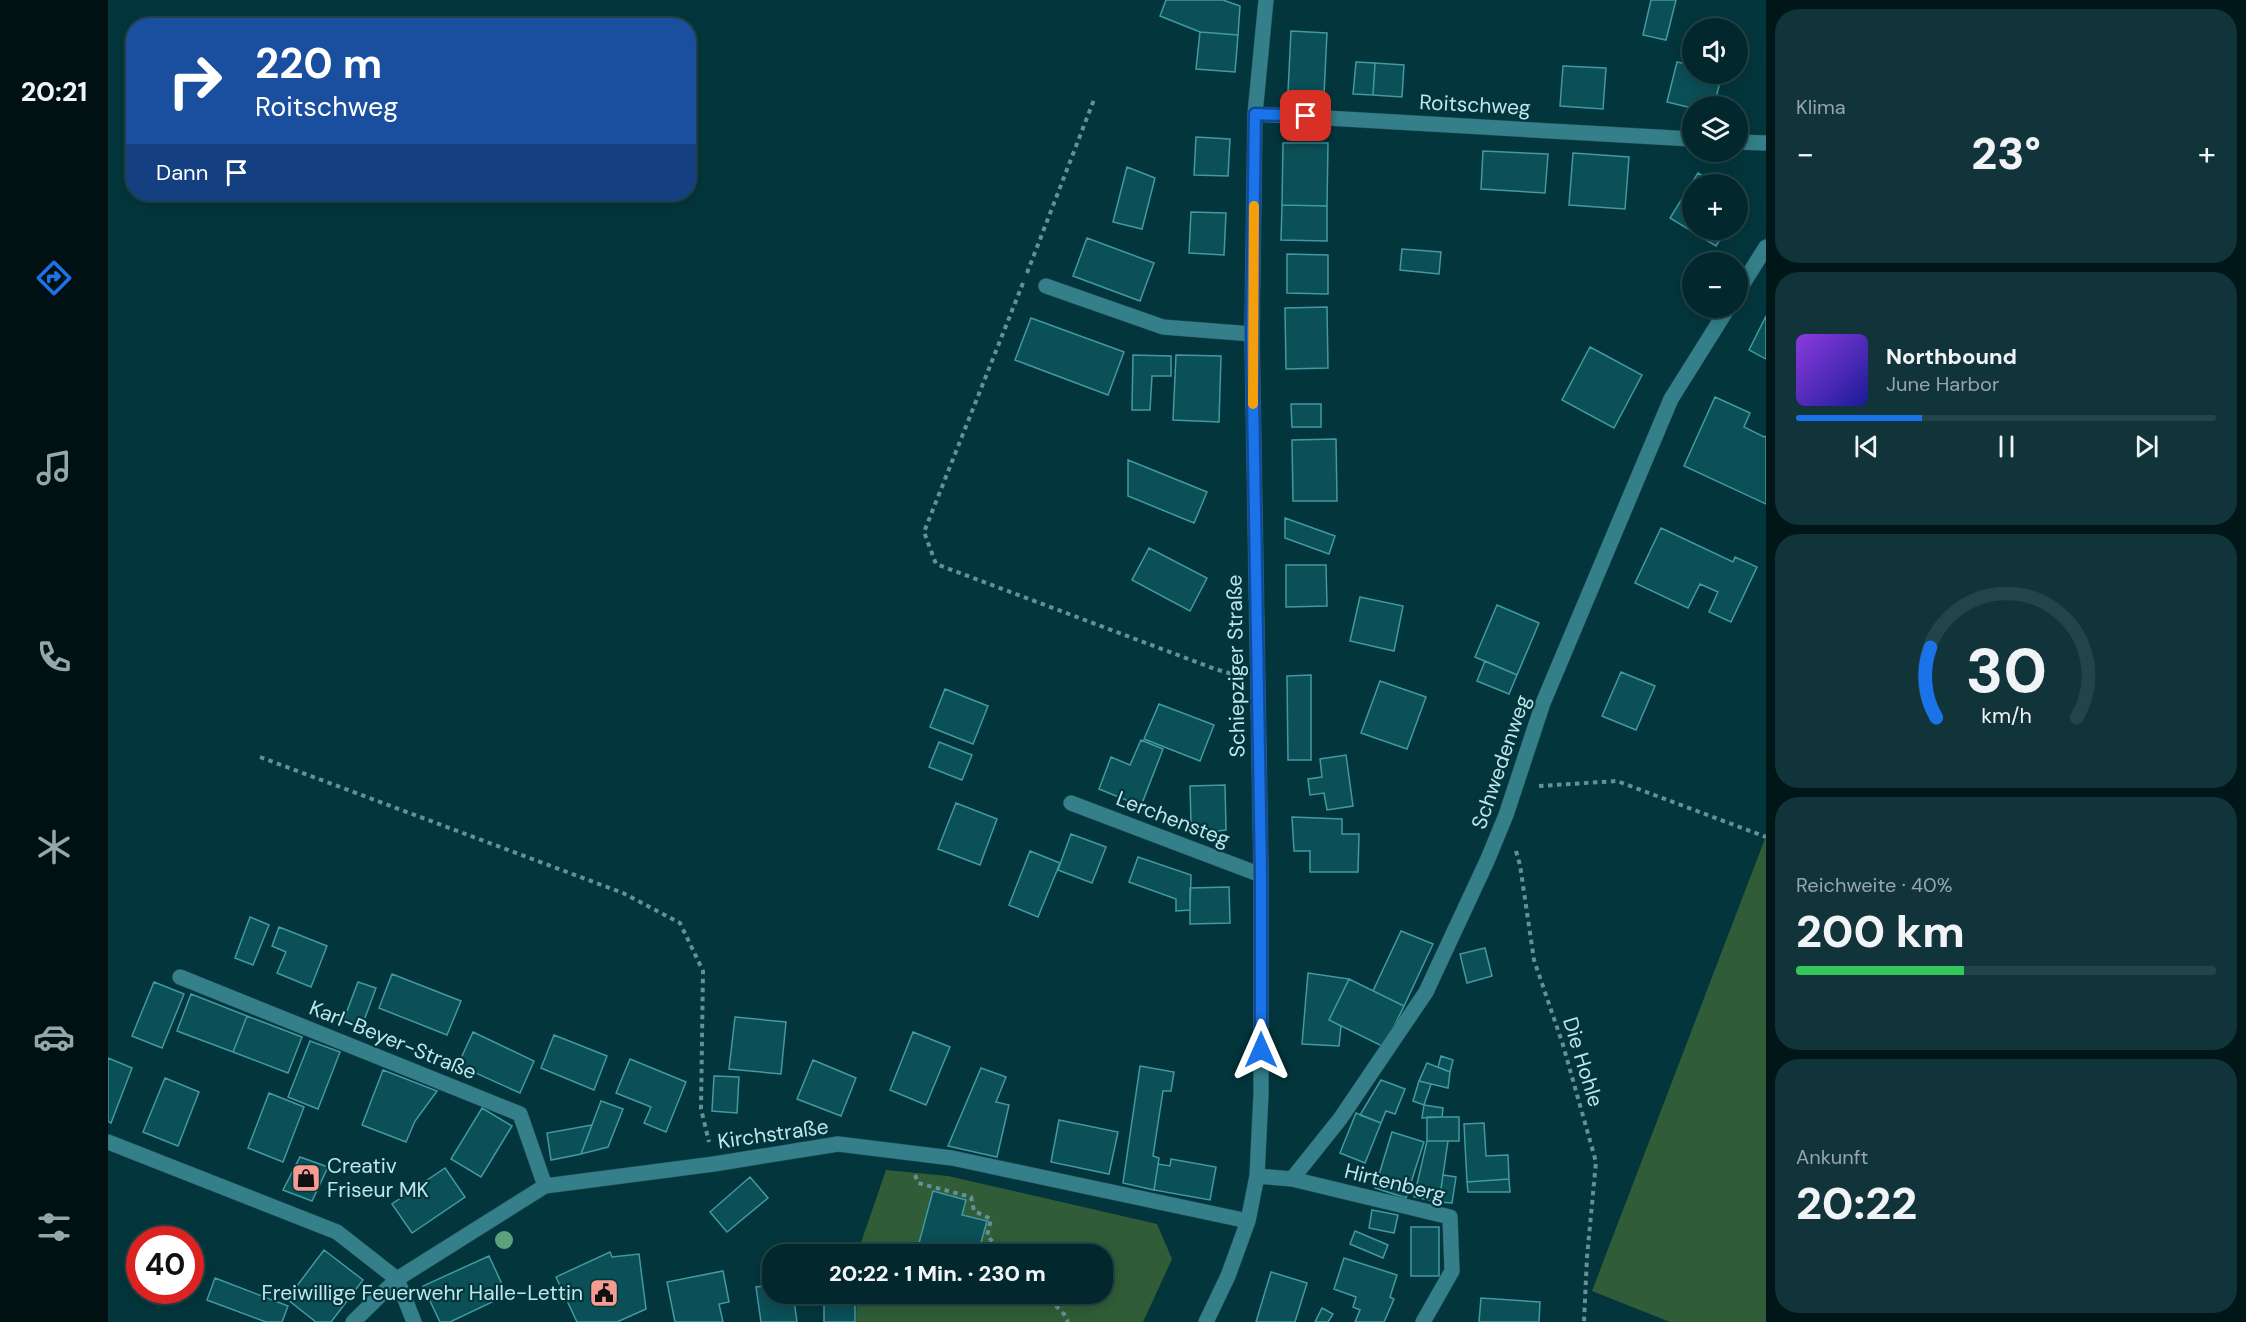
<!DOCTYPE html>
<html lang="de">
<head>
<meta charset="utf-8">
<style>
	body { margin:0; font-family:"DM Sans",sans-serif; background:#103439; color:#f1f3f6; height:100vh; display:flex; flex-direction:column; font-size:22px; white-space:nowrap }
	* { box-sizing:border-box; margin:0 }
	p { font-size:20px; color:#96a6aa }
	.icon { flex:none; width:33px; height:33px; fill:none; stroke:currentColor; stroke-width:2; stroke-linecap:round; stroke-linejoin:round }
	.map { position:relative; flex:1; overflow:hidden }
	.drawer { display:flex; flex-direction:column; gap:9px; padding:9px; background:#011619; width:480px }
	.drawer>* { flex:none }
	.guide { position:absolute; left:18px; top:18px; width:570px; height:183px; border-radius:24px; box-shadow:0 3px 15px #0003,0 0 0 2px #234449; background:#1a4fa0; color:#fff; overflow:hidden }
	.buttons { position:absolute; left:1574px; top:18px; display:grid; gap:12px }
	.buttons a { display:grid; place-items:center; width:66px; height:66px; border-radius:50%; background:#02282d; box-shadow:0 3px 15px #0003,0 0 0 2px #234449; font-size:30px }
	.speed { position:absolute; left:18px; top:1226px; display:flex; gap:12px; font-size:30px; font-weight:700; text-align:center }
	.speed>* { display:grid; place-content:center; width:78px; height:78px; border-radius:50%; background:#02282d; box-shadow:0 3px 15px #0003,0 0 0 2px #234449; line-height:1 }
	.speed .limit { border:9px solid #d22; background:#fff; color:#111 }
	.pin { position:absolute; display:grid; place-items:center; width:51px; height:51px; color:#fff; margin:-26px; border-radius:12px; box-shadow:0 3px 9px #0006 }
	.me { position:absolute; width:66px; margin:-33px; rotate:0deg; stroke-linejoin:round; filter:drop-shadow(0 0 4px #0008) }
	.turn { display:flex; align-items:center; gap:21px; height:126px; padding:0 30px; font-size:27px }
	.turn .icon { width:78px; height:78px; stroke-width:2.5 }
	.turn b { display:block; font-size:42px; line-height:51px }
	.then { display:flex; align-items:center; height:57px; padding:0 30px; background:#0003; gap:12px; font-size:22px }
	.big { font-size:45px; font-weight:800; line-height:1.1 }
	.drawer .widget { flex:1; display:flex; flex-direction:column; justify-content:center; gap:9px; min-width:0; padding:0 21px; border-radius:24px; background:#103439 }
	.drawer .dial { align-items:center; gap:0 }
	.dial svg { height:156px; overflow:visible; fill:none; stroke:#234449; stroke-width:7; stroke-linecap:round; text-anchor:middle }
	.dial text { fill:#f1f3f6; stroke:none }
	.song { display:flex; align-items:center; gap:18px }
	.cover { width:72px; height:72px; border-radius:9px; background:linear-gradient(135deg,hsl(270 70% 55%),hsl(240 70% 35%)) }
	.played { height:6px; border-radius:3px; background:linear-gradient(90deg,#1a73e8 30%,#234449 30%) }
	.keys { display:flex; justify-content:space-around; direction:ltr }
	.heat { display:flex; justify-content:space-between; align-items:center; font-size:33px; direction:ltr }
	.charge { height:9px; border-radius:4px; background:linear-gradient(90deg,#34c759 40%,#234449 0) }
	.trip { position:absolute; left:654px; top:1244px; width:351px; height:60px; border-radius:24px; background:#02282d; box-shadow:0 3px 15px #0003,0 0 0 2px #234449; font-weight:800; line-height:60px; text-align:center }
	main { display:flex; flex:1; min-height:0 }
	.dock { display:flex; flex-direction:column; width:108px; justify-content:space-around; align-items:center; background:#011012; color:#96a6aa }
	.dock .icon { width:42px; height:42px }
	.dock .active { color:#1a73e8 }
	.dock b { font-size:27px; color:#f1f3f6 }
	.map>svg:first-child { display:block }
	.green { fill:#305d37 }
	.building { fill:#0b4f57; stroke:#4299a4; stroke-width:1.5 }
	.lines { fill:none; stroke-linecap:round; stroke-linejoin:round }
	.minor-casing { stroke:#215258; stroke-width:16 }
	.path { stroke:#649197; stroke-width:4; stroke-dasharray:4.5 4.5; stroke-linecap:butt }
	.minor { stroke:#347f89; stroke-width:15 }
	.tree { fill:#5aa27a }
	.route-casing { stroke:#114b97; stroke-width:15 }
	.route { stroke:#1a73e8; stroke-width:10 }
	.slow { stroke:#f59e0b; stroke-width:10 }
	.labels { text-anchor:middle; stroke-width:4.5; stroke-linejoin:round; paint-order:stroke }
	.street-label { font-size:21px; fill:#bee6ec; stroke:#03363c }
	.poi-label { font-size:21px; fill:#bee6ec; stroke:#03363c; text-anchor:start }
</style>
</head>
<body>
<main>
<nav class="dock">
<b>20:21</b>
<svg class="icon active" aria-label="directions" viewBox="0 0 24 24"><path d="M12 3l9 9-9 9-9-9zM9 14v-3h6M13 9l2 2-2 2"/></svg>
<svg class="icon" aria-label="music" viewBox="0 0 24 24"><path d="M9 18V5l10-2v13"/><circle cx="6" cy="18" r="3"/><circle cx="16" cy="16" r="3"/></svg>
<svg class="icon" aria-label="phone" viewBox="0 0 24 24"><path d="M5 4h4l2 5-3 2q2 4 5 5l2-3 5 2v4C11 20 4 13 5 4z"/></svg>
<svg class="icon" aria-label="climate" viewBox="0 0 24 24"><path d="M12 3v18M4 7l16 10M4 17L20 7"/></svg>
<svg class="icon" aria-label="car" viewBox="0 0 24 24"><path d="M5 17H2v-5l4-1 3-4h7l3 4 3 1v5h-3M9 17h6M6 11h13"/><circle cx="7" cy="17" r="2"/><circle cx="17" cy="17" r="2"/></svg>
<svg class="icon" aria-label="filters" viewBox="0 0 24 24"><path d="M4 7h16M4 17h16"/><circle cx="9" cy="7" r="2"/><circle cx="15" cy="17" r="2"/></svg>
</nav>
<div class="map">
<svg width="1658" height="1322" viewBox="0 0 1658 1322">
	<rect width="100%" height="100%" fill="#03363c"/>
	<path class="green" d="M1658 836V1322H1562L1484 1291Z
		M778 1170 840 1176 1049 1224 1064 1259 1035 1322H748L749 1293H994V1254H749Z"/>
	<path class="building" d="M1058 0H1115L1132 6 1130 35 1092 32 1052 16Z
		M1543 0H1568L1558 40 1535 35Z
		M1183 31 1219 33 1216 94 1180 92Z
		M1092 32 1130 35 1127 72 1088 69Z
		M1248 62 1267 63 1265 95 1245 94Z
		M1569 62 1584 65V74H1614L1606 106H1584V108L1559 102Z
		M1267 63 1296 65 1294 97 1265 95Z
		M1455 66 1498 68 1495 109 1452 106Z
		M1088 137 1122 139 1120 176 1086 175Z
		M1175 143H1220L1219 206 1174 205Z
		M1375 151 1440 154 1437 193 1373 189Z
		M1465 153 1521 157 1517 209 1461 205Z
		M1019 167 1047 178 1034 229 1005 222Z
		M1590 173 1608 184H1584V230H1618L1608 246 1562 218Z
		M1174 205 1219 206V241L1173 240Z
		M1083 212 1118 213 1116 255 1081 253Z
		M979 238 1046 263 1032 301 965 276Z
		M1294 249 1333 252 1331 274 1292 270Z
		M1179 254 1220 255V294L1179 293Z
		M1219 307 1220 368 1178 369 1177 308Z
		M1658 316V359L1641 350Z
		M923 318 1016 352 1000 395 907 360Z
		M1482 347 1534 375 1506 428 1454 400Z
		M1025 355 1063 356V376H1044L1042 410H1024Z
		M1068 355 1113 356 1111 422 1065 420Z
		M1607 397 1642 413 1636 427 1656 437 1658 436V504L1576 466Z
		M1183 404H1213V427H1184Z
		M1228 439 1229 501H1185L1184 440Z
		M1020 460 1099 492 1086 523 1020 496Z
		M1177 518 1227 536 1221 554 1177 538Z
		M1553 528 1625 562 1627 557 1649 567 1623 622 1601 612 1610 592 1592 584 1580 608 1527 583Z
		M1041 548 1099 578 1082 611 1024 580Z
		M1178 565H1218L1219 606 1178 607Z
		M1252 597 1295 606 1286 651 1242 641Z
		M1389 605 1431 623 1409 675 1367 657Z
		M1377 661 1409 675 1401 694 1369 681Z
		M1513 672 1547 686 1528 730 1494 716Z
		M1203 675V760H1180L1179 676Z
		M1272 681 1318 697 1299 749 1253 733Z
		M837 689 880 706 865 744 822 727Z
		M1051 704 1106 725 1092 761 1036 739Z
		M1033 740 1055 749 1033 806 991 789 1003 757 1022 765Z
		M831 742 864 755 854 780 821 767Z
		M1238 755 1245 806 1219 810 1216 793 1202 795 1200 779 1214 777 1212 759Z
		M1117 785 1118 830 1100 832 1083 824 1082 786Z
		M848 803 889 819 872 865 830 849Z
		M1184 817 1234 819V834H1251L1250 872H1202V851H1186Z
		M963 834 998 847 984 883 950 870Z
		M922 851 952 863 930 917 901 905Z
		M1030 857 1083 875 1082 910 1068 911V899L1021 882Z
		M1121 887 1122 923 1082 924V888Z
		M142 917 161 925 145 965 127 958Z
		M171 927 219 946 203 987 169 973 178 952 164 946Z
		M1293 931 1325 944 1296 1006 1265 991Z
		M1377 948 1384 976 1359 983 1352 954Z
		M1200 973 1241 979 1221 1020 1233 1026 1231 1046 1194 1044Z
		M284 974 353 1001 339 1035 271 1008Z
		M1241 979 1296 1006 1276 1047 1221 1020Z
		M46 982 76 994 54 1048 24 1036Z
		M250 982 268 988 254 1026 236 1019Z
		M83 994 139 1016 125 1052 69 1031Z
		M139 1016 194 1037 180 1073 125 1052Z
		M627 1017 678 1022 673 1074 621 1069Z
		M365 1032 426 1061 412 1093 350 1065Z
		M805 1032 842 1047 818 1105 782 1090Z
		M446 1035 499 1056 486 1090 433 1068Z
		M202 1041 232 1052 210 1109 180 1097Z
		M1333 1056 1345 1060 1342 1072 1330 1067Z
		M0 1058 24 1068 3 1123 0 1121Z
		M522 1059 578 1082 558 1132 536 1123 543 1107 508 1093Z
		M705 1060 748 1078 733 1116 689 1099Z
		M1319 1063 1342 1072 1340 1088 1311 1081Z
		M1032 1066 1066 1072 1063 1091H1055L1045 1156 1051 1158 1046 1190 1015 1183Z
		M873 1068 898 1077 888 1102 901 1105 889 1157 840 1146Z
		M275 1070 329 1091 307 1121 298 1142 254 1125Z
		M606 1076 631 1077 629 1113 604 1111Z
		M57 1078 91 1092 70 1146 35 1132Z
		M1273 1080 1297 1089 1287 1114 1278 1111 1273 1123 1252 1115Z
		M1311 1081 1323 1084 1316 1105 1305 1101Z
		M161 1093 196 1107 175 1162 140 1148Z
		M493 1101 515 1109 500 1147 473 1154Z
		M1316 1105 1335 1108 1334 1117 1314 1118Z
		M374 1108 404 1126 373 1177 343 1159Z
		M1248 1113 1273 1123 1257 1163 1232 1153Z
		M1319 1117H1351V1141H1319Z
		M951 1120 1010 1132 1001 1174 943 1162Z
		M1376 1123 1378 1156 1400 1155 1401 1179 1359 1182 1356 1124Z
		M484 1125 473 1154 443 1160 439 1133Z
		M1284 1132 1316 1142 1298 1198 1267 1188Z
		M1319 1141H1340L1331 1202 1306 1197Z
		M192 1157 220 1167 204 1201 175 1190Z
		M1063 1159 1108 1167 1102 1200 1046 1190 1050 1164 1062 1166Z
		M337 1168 357 1197 304 1233 284 1204Z
		M1335 1175 1348 1177 1344 1203 1331 1202Z
		M642 1177 660 1198 619 1232 602 1212Z
		M1401 1179 1402 1192H1360L1359 1182Z
		M825 1191 858 1200 854 1215 879 1221 871 1250 847 1243 843 1254H808Z
		M1264 1210 1290 1215 1286 1233 1261 1228Z
		M1303 1227H1331V1276H1303Z
		M1247 1231 1280 1245 1275 1258 1242 1244Z
		M216 1250 255 1280 223 1322H208L179 1299Z
		M502 1252 504 1257 531 1254 538 1309 509 1322H469L448 1277Z
		M381 1256 399 1295 342 1322H332L315 1286Z
		M1236 1258 1289 1275 1282 1297 1286 1299 1276 1322H1247L1252 1310 1245 1307 1248 1297 1226 1289Z
		M615 1271 621 1302 611 1304 615 1322H567L559 1282Z
		M1163 1272 1199 1283 1187 1322H1148Z
		M107 1278 180 1306 174 1322H158L99 1300Z
		M664 1285V1293H685L689 1322H653L648 1287Z
		M716 1293H747V1322H716Z
		M1373 1298 1432 1302 1431 1322H1371Z
		M1214 1308 1225 1314 1220 1322H1207Z"/>
	<g class="lines">
		<g class="minor-casing">
			<path id="minor" d="M1147 114 1584 139
				M1629 142 1658 143
				M938 286 1055 327 1144 334
				M1629 293 1658 247
				M963 803 1153 875
				M72 977 412 1114 437 1186
				M0 1142 229 1232 289 1279
				M1149 1176 1184 1179 1232 1119 1318 992 1379 861 1398 815 1435 703 1563 399 1620 308
				M1184 1179 1342 1217 1344 1271 1315 1322
				M289 1279 306 1322
				M245 1322 289 1279 437 1186 606 1164 730 1144 844 1158 1140 1221
				M1098 1322 1120 1276 1140 1221 1149 1176 1153 1094V875L1144 334 1147 114 1158 0"/>
		</g>
		<path class="path" d="M919 273 987 97
			M915 283 816 532 828 564 1107 669 1128 675
			M152 757 515 893 572 923 595 971 593 1109 601 1142
			M1431 786 1509 781 1658 837
			M1408 851 1412 865 1426 960 1455 1045 1488 1162 1479 1257 1476 1322
			M807 1175 810 1183 863 1197 866 1211 883 1219 879 1236 897 1254
			M935 1293 956 1314 960 1322"/>
		<use href="#minor" class="minor"/>
	</g>
	<circle class="tree" cx="396" cy="1240" r="9"/>
	<g class="lines">
		<g class="route-casing">
			<path id="route" d="M1153 1050V875L1144 334 1147 114 1198 116"/>
		</g>
		<use href="#route" class="route"/>
		<path class="slow" d="M1145 404 1146 206"/>
	</g>
	<defs>
		<g id="shop-square" transform="scale(1.5)"><rect x="-9" y="-9" width="18" height="18" rx="4" fill="#f59c91" stroke="#03363c"/><path d="M-5-2.5h2.3a2.7 3.5 0 0 1 5.4 0H5L5.5 6h-11ZM-1.5-2.5h3a1.5 2.3 0 0 0-3 0Z" fill="#111"/></g>
		<g id="civic-square" transform="scale(1.5)"><rect x="-9" y="-9" width="18" height="18" rx="4" fill="#f59c91" stroke="#03363c"/><path d="M-.6-6.5H3V-4.5H.6V-3L4-1V1h2V6H-6V1h2V-1L-.6-3ZM-1.2 2.5V6h2.4V2.5Z" fill="#111"/></g>
	</defs>
	<g fill-rule="evenodd">
		<use href="#shop-square" x="198" y="1178"/>
		<use href="#civic-square" x="496" y="1293"/>
	</g>
	<g class="labels">
		<g class="street-label">
			<text transform="translate(1367 105) rotate(3)" y="7">Roitschweg</text>
			<text transform="translate(1128 666) rotate(-91)" y="7">Schiepziger Straße</text>
			<text transform="translate(1393 762) rotate(-71)" y="7">Schwedenweg</text>
			<text transform="translate(1065 819) rotate(21)" y="7">Lerchensteg</text>
			<text transform="translate(285 1040) rotate(22)" y="7">Karl-Beyer-Straße</text>
			<text transform="translate(1475 1062) rotate(73)" y="7">Die Hohle</text>
			<text transform="translate(665 1134) rotate(-8)" y="7">Kirchstraße</text>
			<text transform="translate(1287 1183) rotate(14)" y="7">Hirtenberg</text>
		</g>
		<g class="poi-label">
			<text x="219" y="1173">Creativ<tspan x="219" dy="24">Friseur MK</tspan></text>
			<text x="475" y="1300" text-anchor="end">Freiwillige Feuerwehr Halle-Lettin</text>
		</g>
	</g>
</svg>
<div class="buttons">
<a><svg class="icon" aria-label="sound" viewBox="0 0 24 24"><path d="M4 9h4l5-4v14l-5-4H4zM17 9q2 3 0 6"/></svg></a>
<a><svg class="icon" aria-label="layers" viewBox="0 0 24 24"><path d="M12 4l9 5-9 5-9-5zM3 14l9 5 9-5"/></svg></a>
<a>+</a>
<a>−</a>
</div>
<div class="speed"><div class="limit">40</div></div>
<div class="pin" style="left:1198px;top:116px;background:#d93025"><svg class="icon" aria-label="arrive" viewBox="0 0 24 24"><path d="M6 21V4h12l-3 4 3 4H6"/></svg></div>
<svg class="me" style="left:1153px;top:1050px" viewBox="-20 -20 40 40"><path d="M0-17L14 15 0 8-14 15z" fill="#1a73e8" stroke="#fff" stroke-width="4"/></svg>
<div class="trip">20:22 · 1 Min. · 230 m</div>
<div class="guide">
<div class="turn"><svg class="icon" aria-label="right" viewBox="0 0 24 24"><path d="M7 20v-9h11M14 6l5 5-5 5"/></svg><div><b>220 m</b>Roitschweg</div></div>
<div class="then">Dann<svg class="icon" aria-label="arrive" viewBox="0 0 24 24"><path d="M6 21V4h12l-3 4 3 4H6"/></svg></div>
</div>
</div>
<section class="drawer">
<div class="widget"><p>Klima</p>
<div class="heat"><a>−</a><b class="big">23°</b><a>+</a></div>
</div>
<div class="widget">
<div class="song"><i class="cover"></i><div><b>Northbound</b><p>June Harbor</p></div></div>
<div class="played"></div>
<div class="keys"><svg class="icon" aria-label="previous" viewBox="0 0 24 24"><path d="M18 5L8 12l10 7zM5 5v14"/></svg><svg class="icon" aria-label="pause" viewBox="0 0 24 24"><path d="M8 5v14M16 5v14"/></svg><svg class="icon" aria-label="next" viewBox="0 0 24 24"><path d="M6 5l10 7-10 7zM19 5v14"/></svg></div>
</div>
<div class="widget dial"><svg viewBox="0 0 100 80">
<path d="M14 69A42 42 0 1 1 86 69"/>
<path d="M14 69A42 42 0 0 1 11 33" stroke="#1a73e8"/>
<text x="50" y="56" font-size="32" font-weight="700">30</text>
<text x="50" y="72" font-size="11">km/h</text>
</svg></div>
<div class="widget"><p>Reichweite · 40%</p><b class="big">200 km</b><div class="charge"></div></div>
<div class="widget"><p>Ankunft</p><b class="big">20:22</b></div>
</section>
</main>
</body>
</html>
